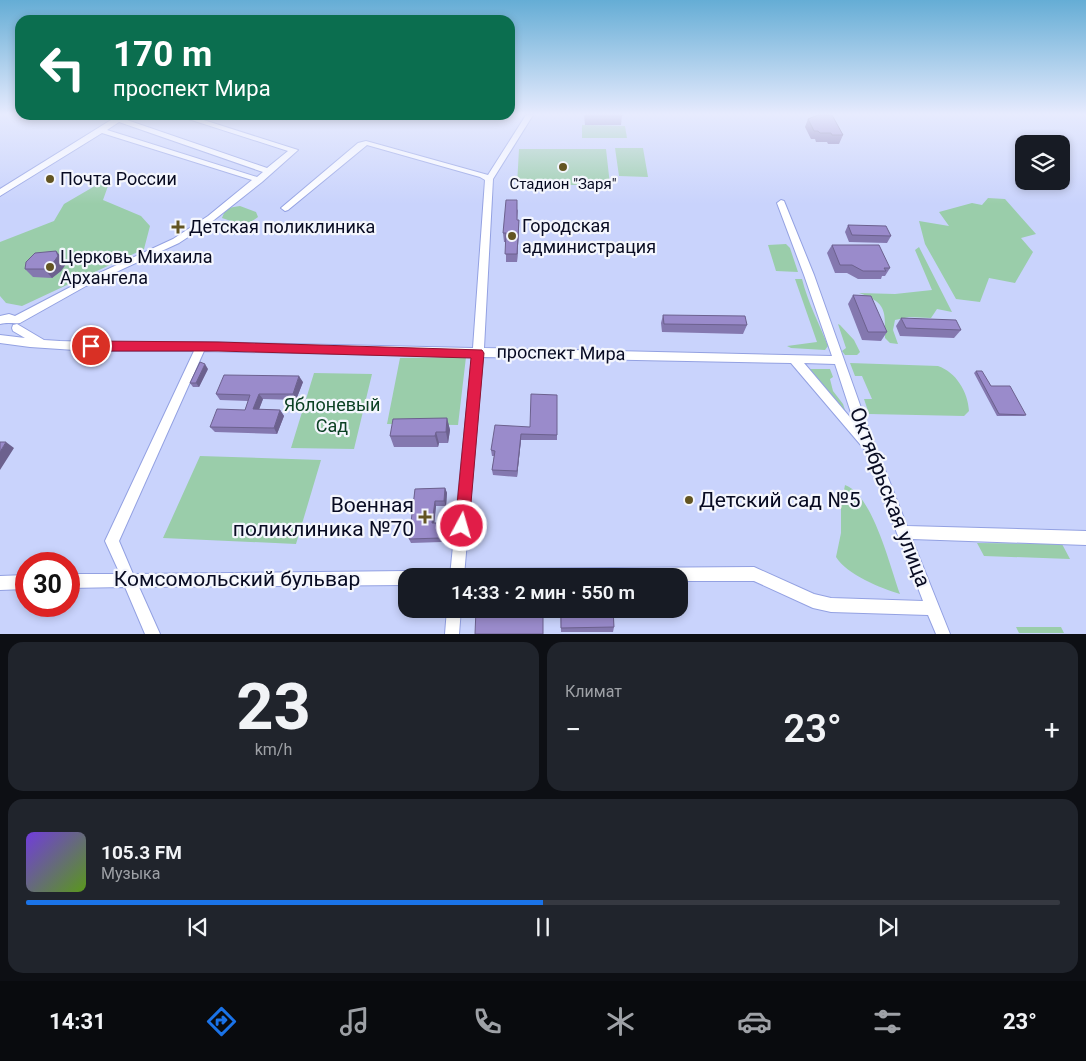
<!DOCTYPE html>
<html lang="ru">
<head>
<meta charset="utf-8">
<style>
	body { margin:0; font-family:Roboto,sans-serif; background:#20242c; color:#f1f3f6; height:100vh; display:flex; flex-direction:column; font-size:19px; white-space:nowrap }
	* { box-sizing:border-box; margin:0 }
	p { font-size:16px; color:#9ea1a6 }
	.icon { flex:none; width:28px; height:28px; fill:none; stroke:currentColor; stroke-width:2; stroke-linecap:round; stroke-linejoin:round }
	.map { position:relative; height:634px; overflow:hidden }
	.panel { display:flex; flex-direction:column; gap:8px; padding:8px; background:#0d0f14; flex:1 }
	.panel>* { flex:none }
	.top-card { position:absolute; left:15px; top:15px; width:500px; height:105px; border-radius:15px; box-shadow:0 2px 8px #0003; background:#0b6e4f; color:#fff; overflow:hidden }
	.fabs { position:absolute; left:1015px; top:135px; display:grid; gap:10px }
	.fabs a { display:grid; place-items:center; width:55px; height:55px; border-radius:10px; background:#171b24; box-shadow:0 2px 8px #0003; font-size:25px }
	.speed { position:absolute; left:15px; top:552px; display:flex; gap:10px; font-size:25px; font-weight:700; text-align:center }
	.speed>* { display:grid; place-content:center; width:65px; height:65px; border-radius:50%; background:#171b24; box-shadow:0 2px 8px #0003; line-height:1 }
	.speed .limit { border:8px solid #d22; background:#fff; color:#111 }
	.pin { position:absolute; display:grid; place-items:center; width:42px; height:42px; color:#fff; margin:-21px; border:2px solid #fff; border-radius:50%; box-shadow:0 1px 5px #0007 }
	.me { position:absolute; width:55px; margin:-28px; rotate:6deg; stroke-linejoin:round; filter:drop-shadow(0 0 4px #0008) }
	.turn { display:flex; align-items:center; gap:18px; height:105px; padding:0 15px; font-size:22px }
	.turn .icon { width:65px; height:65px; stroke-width:2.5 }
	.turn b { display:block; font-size:35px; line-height:42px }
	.big { font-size:38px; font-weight:600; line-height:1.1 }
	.panel .card { flex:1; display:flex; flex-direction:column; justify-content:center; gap:8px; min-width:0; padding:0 18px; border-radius:15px; background:#20242c }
	.panel .dial { align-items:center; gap:0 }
	.dial b { font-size:65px; line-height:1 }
	.song { display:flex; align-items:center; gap:15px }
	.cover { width:60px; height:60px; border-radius:8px; background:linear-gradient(135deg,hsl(260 70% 55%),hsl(90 70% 35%)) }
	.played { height:5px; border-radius:2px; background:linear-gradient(90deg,#1a73e8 50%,#363941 50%) }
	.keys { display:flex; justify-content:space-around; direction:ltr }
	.heat { display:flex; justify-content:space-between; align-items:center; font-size:28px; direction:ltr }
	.panel .tiles { flex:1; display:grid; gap:8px; grid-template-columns:1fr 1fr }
	.card:last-child { grid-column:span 2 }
	.trip { position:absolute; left:398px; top:568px; width:290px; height:50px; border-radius:15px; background:#171b24; box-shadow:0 2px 8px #0003; font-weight:600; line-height:50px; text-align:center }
	.menu { display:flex; height:80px; justify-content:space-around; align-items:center; background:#090b0e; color:#9ea1a6 }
	.menu .icon { width:35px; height:35px }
	.menu .selected { color:#1a73e8 }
	.menu b { font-size:22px; color:#f1f3f6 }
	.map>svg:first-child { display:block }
	.green { fill:#9acdaa }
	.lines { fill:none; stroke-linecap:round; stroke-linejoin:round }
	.minor-casing { stroke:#93a1e2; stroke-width:2 }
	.minor { fill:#fff; fill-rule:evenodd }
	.wall { fill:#8478af }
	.shaded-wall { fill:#6c618e }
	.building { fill:#9a8bcb; stroke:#6c618e }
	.route { fill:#e11d48; stroke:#92132f }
	.poi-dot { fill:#635522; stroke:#f4f6fd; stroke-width:2 }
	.labels { text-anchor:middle; stroke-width:4.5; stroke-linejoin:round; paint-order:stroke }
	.far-poi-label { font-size:15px; fill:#080b22; stroke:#f4f6fd }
	.poi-label { font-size:18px; fill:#080b22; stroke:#f4f6fd; text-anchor:start }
	.street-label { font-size:18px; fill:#080b22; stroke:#f4f6fd }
	.park-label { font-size:18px; fill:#0b4023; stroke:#f4f6fd }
	.near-street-label { font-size:21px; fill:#080b22; stroke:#f4f6fd }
	.near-poi-label { font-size:21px; fill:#080b22; stroke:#f4f6fd; text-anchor:start }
</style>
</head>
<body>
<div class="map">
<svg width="1086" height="634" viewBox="0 0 1086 634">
	<rect width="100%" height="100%" fill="#c9d3fc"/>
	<path class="green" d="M582 125 625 126 627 138H582Z
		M615 148H643L648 177 619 176Z
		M519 149H606L610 185H517Z
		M100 183 108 186 103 200 141 216 150 226 144 249 22 306 6 303 0 296V242L54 221 64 204Z
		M988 198 1005 199 1036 234 1021 238 1033 252 1015 283 989 278 980 302 956 299 925 244 919 221 949 226 939 212 972 203 982 205Z
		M240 206 256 212 258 217C246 227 237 223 222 218 225 208 231 207 240 206Z
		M786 244 790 248 798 272 776 271 768 245Z
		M919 247 952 312 937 309 931 318 909 317 895 320 893 330 898 344 890 343 885 338C885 310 887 303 859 293L895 294 932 290 915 250Z
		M795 279H802C808 303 819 323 828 346L825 350 791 348 787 346 817 342Z
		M838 324 840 325 854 340 860 352 857 355H845L842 351 846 348Z
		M466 357 458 425 387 424 400 358Z
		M850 363 938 366C956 372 968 392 969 411L964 416 869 414 864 399H872L862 376H855Z
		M807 369H830L833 377 830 379 833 391 843 404 846 413Z
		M314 373 372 374 354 449 291 448Z
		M200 456 321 460 296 544 163 538Z
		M845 485C873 495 890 567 900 594 881 588 847 575 836 557L841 533V506Z
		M977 543 1062 544 1070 559 984 556Z
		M1016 627H1061L1064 633H1019Z"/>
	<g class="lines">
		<g class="minor-casing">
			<path id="minor" d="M119 115H125L126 117 124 119 267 168 288 151 176 115H188L298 150 262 182 214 220 179 243 86 286 20 323C14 324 8 322 0 324V316L9 314 15 316 80 282 173 239 208 216 252 180 102 133 0 196V189ZM119 122 263 172 257 177 107 130Z
				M526 115H533L493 179 484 348 832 356 804 275 777 203 781 200 784 201 814 275 865 419 907 526 1086 531V545L912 539 950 634H936L928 615 831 612 813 608 754 581H679V576H465L467 571 472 569 754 567 814 594 831 598 923 601 865 450 791 363 483 357 464 576H450L472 357 204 351 119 541 133 574 406 571 411 573 412 576H406V585L139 587 160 634H145L125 587 69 588V574H120L105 541 194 351H90L30 347 0 343V335L25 338 13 331 12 328 13 325 17 324 44 340 60 341 120 343 201 342 473 348 485 180 480 177 367 145 288 210 285 211 281 208 358 143 366 141 488 175ZM804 363 835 364 854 422Z
				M26 575V589L0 590V576Z
				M447 609H461L459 634H445Z"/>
		</g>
		<use href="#minor" class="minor"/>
	</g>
	<path class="wall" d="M584 115H622L621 125H585Z
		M808 119 843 135 839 144H828L827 142H816L815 139H811L805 127Z
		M518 209 517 220H519V229L517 262H506V242H504L503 233Z
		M848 225 891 236 887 243 849 242 845 232Z
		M832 245 890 268 885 276H882L881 279H858L847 273H835L827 253Z
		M56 251 63 259 66 264 61 271 52 278 33 277 25 269Z
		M853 295 887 332 881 341 862 340 848 304Z
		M663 315 747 325 743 334 662 332 661 323Z
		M901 318 961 330 954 338 900 336 896 326Z
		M208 369 199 387H193L190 383Z
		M976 371 991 386 1026 415 1024 416H997L974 373Z
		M303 382 296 400 263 399 259 409 280 410 284 416 277 434 215 432 210 427 245 410 248 401 220 400 216 394Z
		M557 395V440H521L517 477 493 475 492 470 494 456H492L491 450 530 427Z
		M447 418 450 430 448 443H439L438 447H394L390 436Z
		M445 488 447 493 446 506H436L434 523H442L444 527 442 542 411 543 409 539 415 489Z
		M560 609H613L614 627 613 632H561Z"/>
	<path class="shaded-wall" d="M519 220V229L517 262V254Z
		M56 251 63 259 66 264 61 271 52 278 44 269Z
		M205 364 208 369 199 387 196 383Z
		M299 376 303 382 296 400 293 394Z
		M259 394 263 399 257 415 253 409Z
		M280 410 284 416 277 434 274 428Z
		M447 418 450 430 448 443 446 432Z
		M436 432 439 443 438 447 435 436Z
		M521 434V440L517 477V471Z
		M6 442 14 448 0 470V452Z
		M445 488 447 493 446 506 444 501Z
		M435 501 436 506 434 528 432 523Z
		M442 523 444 527 442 542 441 538Z"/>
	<path class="building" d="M586 115H622V116H586Z
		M818 115H832L843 135H832L831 133H820L818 131H814L808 119Z
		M506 200H517V220H519L517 254H505L506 233H503Z
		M848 225 886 226 891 236 852 235Z
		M832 245H879L890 268H884L886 271H863L852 265H840Z
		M56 251 58 256 53 263 44 269H25L26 262 35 253Z
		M853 295 871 296 887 332H868Z
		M663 315 745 316 747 325 664 324Z
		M901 318 956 320 961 330 906 328Z
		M200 362 205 364 196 383H190Z
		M976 371H982L991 386H1010L1026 415 999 414Z
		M224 375 299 376 293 394H259L253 409 280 410 274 428 210 427 217 409 245 410 250 395 216 394Z
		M531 394 557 395V435L521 434 517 471 492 470 495 451 491 450 495 425 530 427Z
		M447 418 446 432H436L435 436H390L393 419Z
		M0 442H6L0 452Z
		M445 488 444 501H435L432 523H442L441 538 409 539 415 489Z
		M476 609H543V634H475Z
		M561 609H613L614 627 561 628Z"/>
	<linearGradient id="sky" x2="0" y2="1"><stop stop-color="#65add5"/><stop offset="0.56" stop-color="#e7ebfe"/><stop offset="1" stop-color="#e7ebfe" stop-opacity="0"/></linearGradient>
	<rect width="1086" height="204" fill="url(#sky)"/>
	<path class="route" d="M91 341 218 342 482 350 484 353 469 526 467 532 462 534 457 532 455 526 471 358 218 351H91L87 349 85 346 87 343Z"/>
	<g class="poi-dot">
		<circle cx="563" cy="167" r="5"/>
		<circle cx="50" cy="179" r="5"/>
		<path d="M175.5 219.5h5v5h5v5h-5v5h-5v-5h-5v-5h5z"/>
		<circle cx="512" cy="236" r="5"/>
		<circle cx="50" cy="267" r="5"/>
		<circle cx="689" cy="500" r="5"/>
		<path d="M422.5 509.5h5v5h5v5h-5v5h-5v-5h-5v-5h5z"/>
	</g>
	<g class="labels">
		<g class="far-poi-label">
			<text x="563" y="189">Стадион "Заря"</text>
		</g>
		<g class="poi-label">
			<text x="60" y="185">Почта России</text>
			<text x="522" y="232">Городская<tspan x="522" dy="21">администрация</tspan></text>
			<text x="189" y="233">Детская поликлиника</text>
			<text x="60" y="263">Церковь Михаила<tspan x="60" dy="21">Архангела</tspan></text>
		</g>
		<g class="street-label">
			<text transform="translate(561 353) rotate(1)" y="6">проспект Мира</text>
		</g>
		<g class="park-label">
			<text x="332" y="411">Яблоневый<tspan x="332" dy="21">Сад</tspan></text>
		</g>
		<g class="near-street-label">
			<text transform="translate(890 497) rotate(69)" y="7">Октябрьская улица</text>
			<text x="237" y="586">Комсомольский бульвар</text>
		</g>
		<g class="near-poi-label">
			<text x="699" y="507">Детский сад №5</text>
			<text x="414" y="512" text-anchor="end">Военная<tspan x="414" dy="24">поликлиника №70</tspan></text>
		</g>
	</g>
</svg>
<div class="fabs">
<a><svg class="icon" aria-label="layers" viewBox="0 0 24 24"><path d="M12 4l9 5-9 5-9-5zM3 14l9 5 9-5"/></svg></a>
</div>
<div class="speed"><div class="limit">30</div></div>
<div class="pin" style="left:91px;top:346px;background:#d93025"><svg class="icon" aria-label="arrive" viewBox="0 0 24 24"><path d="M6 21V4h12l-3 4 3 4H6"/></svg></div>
<svg class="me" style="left:462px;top:526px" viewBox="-20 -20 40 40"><circle r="17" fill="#e11d48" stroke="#fff" stroke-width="3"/><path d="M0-11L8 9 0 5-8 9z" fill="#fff"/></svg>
<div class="trip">14:33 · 2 мин · 550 m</div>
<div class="top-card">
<div class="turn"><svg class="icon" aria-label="left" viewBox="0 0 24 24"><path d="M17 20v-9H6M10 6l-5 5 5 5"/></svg><div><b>170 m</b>проспект Мира</div></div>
</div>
</div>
<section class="panel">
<div class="tiles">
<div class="card dial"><b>23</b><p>km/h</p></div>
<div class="card"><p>Климат</p>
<div class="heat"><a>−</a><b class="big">23°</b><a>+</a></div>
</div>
<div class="card">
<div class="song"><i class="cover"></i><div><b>105.3 FM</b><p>Музыка</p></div></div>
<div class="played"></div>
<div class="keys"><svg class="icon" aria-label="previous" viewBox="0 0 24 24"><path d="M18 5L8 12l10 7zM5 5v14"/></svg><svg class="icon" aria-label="pause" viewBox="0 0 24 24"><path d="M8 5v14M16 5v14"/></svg><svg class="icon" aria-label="next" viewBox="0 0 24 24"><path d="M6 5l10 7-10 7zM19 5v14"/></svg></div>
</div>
</div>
</section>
<nav class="menu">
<b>14:31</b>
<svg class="icon selected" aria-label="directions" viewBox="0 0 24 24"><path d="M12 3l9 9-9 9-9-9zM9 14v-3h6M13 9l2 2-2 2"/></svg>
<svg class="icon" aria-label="music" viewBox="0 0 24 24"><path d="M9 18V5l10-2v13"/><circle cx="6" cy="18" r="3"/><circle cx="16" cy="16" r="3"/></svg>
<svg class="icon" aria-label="phone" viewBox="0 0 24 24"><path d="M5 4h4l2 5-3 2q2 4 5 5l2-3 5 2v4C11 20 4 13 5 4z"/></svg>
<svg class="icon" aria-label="climate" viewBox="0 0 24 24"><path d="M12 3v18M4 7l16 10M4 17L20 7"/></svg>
<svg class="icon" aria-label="car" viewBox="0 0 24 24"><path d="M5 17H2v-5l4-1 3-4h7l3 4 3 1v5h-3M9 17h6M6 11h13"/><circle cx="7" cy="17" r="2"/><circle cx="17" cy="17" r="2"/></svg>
<svg class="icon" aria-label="filters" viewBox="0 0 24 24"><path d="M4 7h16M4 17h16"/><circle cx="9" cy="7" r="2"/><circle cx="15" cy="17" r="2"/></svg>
<b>23°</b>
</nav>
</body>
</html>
